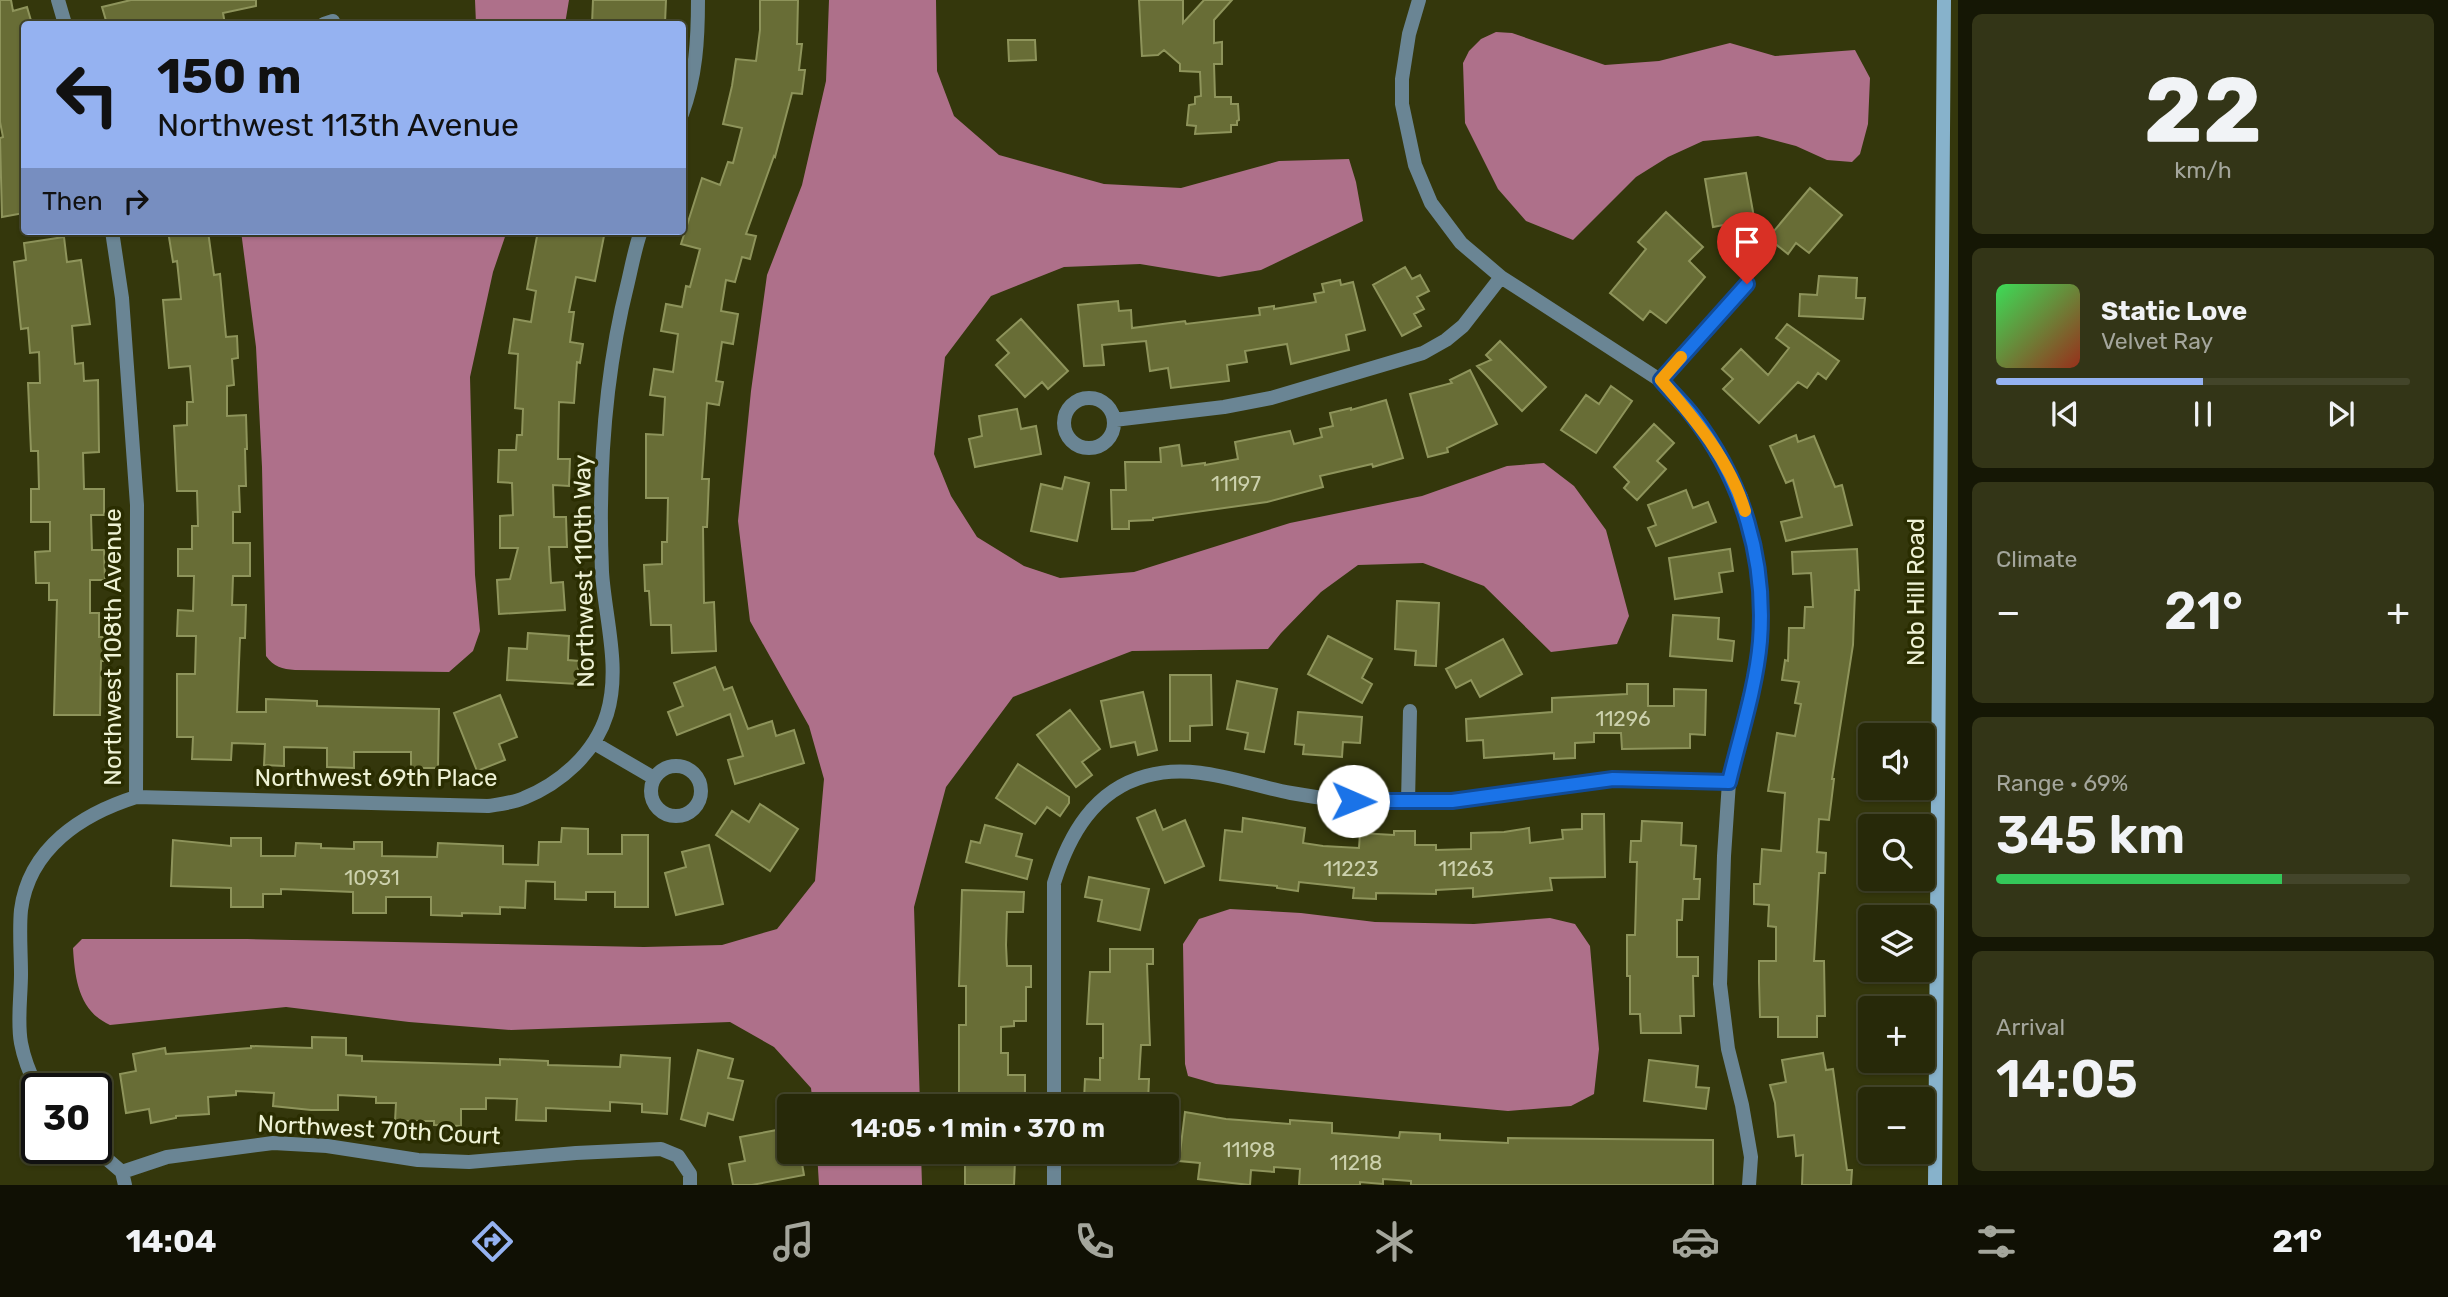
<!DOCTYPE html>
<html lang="en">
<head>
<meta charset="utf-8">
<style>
	body { margin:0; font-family:Rubik,sans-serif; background:#333517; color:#f1f3f6; height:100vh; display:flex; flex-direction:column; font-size:26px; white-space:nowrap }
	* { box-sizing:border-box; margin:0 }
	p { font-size:23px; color:#a4a69c }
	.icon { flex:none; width:38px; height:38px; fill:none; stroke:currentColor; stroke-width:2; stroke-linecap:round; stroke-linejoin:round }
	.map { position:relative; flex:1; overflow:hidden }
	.sheet { display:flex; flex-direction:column; gap:14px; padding:14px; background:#151705; width:490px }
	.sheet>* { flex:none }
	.top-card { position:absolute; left:21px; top:21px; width:665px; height:214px; border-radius:7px; box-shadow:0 2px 5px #0004,0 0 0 2px #43452a; background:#95b2f1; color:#111; overflow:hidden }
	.controls { position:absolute; left:1858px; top:723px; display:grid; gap:14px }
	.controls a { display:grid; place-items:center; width:77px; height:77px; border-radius:7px; background:#272909; box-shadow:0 2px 5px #0004,0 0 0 2px #43452a; font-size:35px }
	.speed { position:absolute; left:21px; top:1073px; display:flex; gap:14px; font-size:35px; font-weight:700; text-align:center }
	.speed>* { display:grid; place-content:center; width:91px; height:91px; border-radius:50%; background:#272909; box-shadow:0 2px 5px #0004,0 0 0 2px #43452a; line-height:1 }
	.speed .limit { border:4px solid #111; border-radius:10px; background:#fff; color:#111 }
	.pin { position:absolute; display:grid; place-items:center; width:60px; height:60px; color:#fff; margin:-72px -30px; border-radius:50% 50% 50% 0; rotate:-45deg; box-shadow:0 0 7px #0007 }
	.pin .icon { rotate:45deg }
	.me { position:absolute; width:77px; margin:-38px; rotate:91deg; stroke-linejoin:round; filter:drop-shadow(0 0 5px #0008) }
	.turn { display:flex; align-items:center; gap:24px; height:147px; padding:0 21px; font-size:32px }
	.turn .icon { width:91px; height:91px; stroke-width:2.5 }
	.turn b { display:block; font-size:49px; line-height:60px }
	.then { display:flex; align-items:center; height:66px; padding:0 21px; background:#0003; gap:14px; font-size:26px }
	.big { font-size:52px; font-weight:600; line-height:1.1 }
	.sheet .widget { flex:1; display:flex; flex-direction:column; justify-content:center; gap:10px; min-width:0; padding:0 24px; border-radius:10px; background:#333517 }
	.sheet .dial { align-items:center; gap:0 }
	.dial b { font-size:91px; line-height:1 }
	.song { display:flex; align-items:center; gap:21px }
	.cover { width:84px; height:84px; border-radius:10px; background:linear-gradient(135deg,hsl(130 70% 55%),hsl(10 70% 35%)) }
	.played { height:7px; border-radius:4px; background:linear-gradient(90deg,#95b2f1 50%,#43452a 50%) }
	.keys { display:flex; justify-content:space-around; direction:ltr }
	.heat { display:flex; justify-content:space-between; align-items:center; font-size:38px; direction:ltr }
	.charge { height:10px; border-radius:5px; background:linear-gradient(90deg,#34c759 69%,#43452a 0) }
	.trip { position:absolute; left:777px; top:1094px; width:402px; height:70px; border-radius:7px; background:#272909; box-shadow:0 2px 5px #0004,0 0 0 2px #43452a; font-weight:600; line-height:70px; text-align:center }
	.tab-bar { display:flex; height:112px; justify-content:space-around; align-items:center; background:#101004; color:#a4a69c }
	.tab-bar .icon { width:49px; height:49px }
	.tab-bar .current { color:#95b2f1 }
	.tab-bar b { font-size:32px; color:#f1f3f6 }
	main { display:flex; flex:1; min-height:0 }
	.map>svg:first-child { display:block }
	.water { fill:#ae708a }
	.building { fill:#686d36; stroke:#8e945b; stroke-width:2 }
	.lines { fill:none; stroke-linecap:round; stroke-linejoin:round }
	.minor { stroke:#6a8594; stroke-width:14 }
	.secondary { stroke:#87b2cb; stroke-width:14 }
	.route-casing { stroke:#114b97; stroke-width:18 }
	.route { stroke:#1a73e8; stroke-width:12 }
	.slow { stroke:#f59e0b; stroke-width:12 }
	.labels { text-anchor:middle; stroke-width:7; stroke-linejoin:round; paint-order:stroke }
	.number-label { font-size:21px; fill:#ccd1ad }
	.street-label { font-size:24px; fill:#eef2d5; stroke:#2a2d01 }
</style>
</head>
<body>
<main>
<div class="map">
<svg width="1958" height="1185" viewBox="0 0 1958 1185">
	<rect width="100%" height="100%" fill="#34370c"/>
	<path class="water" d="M475 0H569L565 24H476Z
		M829 0H936L937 71 954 116 999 155 1104 184 1181 188 1279 161 1349 159 1356 182 1363 221 1261 270 1219 277 1140 264 1064 267 991 296 945 357 934 454 951 496 977 537 1024 566 1060 578 1134 572 1290 523 1422 496 1507 466 1544 463 1574 486 1606 530 1629 616 1617 644 1551 652 1484 586 1423 563 1358 565 1321 592 1281 633 1268 649 1132 651 1013 697 946 787 914 907 920 1106H813L811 1088 774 1047 730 1022 511 1030 409 1022 286 1007 110 1025C79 1011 75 980 73 948L82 939H247L644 947 722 945 777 929 815 881 824 779 809 726 750 621 738 521 751 391 767 275 802 185 826 81Z
		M1496 32 1512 33 1605 65 1659 61 1730 43 1775 56 1855 50 1870 78 1868 124 1860 154 1852 162 1827 160 1796 146 1758 136 1703 141 1668 157 1636 177 1573 240 1526 221 1498 189 1465 123 1463 63 1469 51 1481 39Z
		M241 231H507L493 272 470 377 475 575 480 631 473 651 449 672 295 670C282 669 274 667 266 656L262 467 256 347Z
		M1230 909 1301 913 1375 922 1474 924 1550 918 1575 924 1590 946 1599 1049 1594 1094 1571 1106 1508 1111 1216 1084 1188 1076 1185 1064 1183 944 1199 919Z
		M817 1152H921L922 1185H819Z"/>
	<path class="building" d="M0 0H11L13 11 27 7 32 24H24V213L2 217 0 138 3 137 0 122Z
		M131 0H256V6L223 13 225 24H107L102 7Z
		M593 0H666L665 23 592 24Z
		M760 0H798L797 44H802L799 70H805L802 94 792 93 775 157 774 156 746 234 756 236 750 259 742 257 735 282 726 280 721 311 738 314 733 344 722 342 716 381 723 382 719 405 707 403 702 479H709L707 527H703L704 603 714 602 716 651 672 653 671 625H651L649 591H645L644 565 662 564V542H667L668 498H646V434L663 435 665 397 650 395 654 369 673 372 678 334 661 331 666 304 682 307 686 286 690 287 700 249 681 244 702 178 720 185 728 162 733 163 742 128 723 124 732 86 736 59 756 61 760 30Z
		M1139 0H1183V23L1204 0H1232L1214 20V43L1222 42V64H1214L1215 97H1231V104H1238L1239 120 1237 121V125H1231V132L1195 134 1196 126 1187 125 1189 105 1195 104V97L1201 96 1200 72 1180 71V64L1164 50 1158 55 1142 56Z
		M1008 40H1035L1036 60 1009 61Z
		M1746 173 1757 234 1737 238 1734 223 1713 227 1705 179Z
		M1810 188 1842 215 1809 253 1796 243 1788 254 1768 238Z
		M1666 212 1703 247 1689 261 1705 277 1666 323 1650 311 1643 320 1610 293 1646 249 1638 242Z
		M168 231H208L214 275 220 274 226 337 237 336 238 358 232 359 234 385 227 386V416L246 415 247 449H245L246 486H239L240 512H233V543H250V576H233L232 605H246L245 638H240L237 712H266V699L317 701V706L439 709 438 768H411V752H354V768L327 767V748L284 747V766L264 765 265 744 232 743 231 760 192 759 193 737H177V674H195L196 636H177L178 610 193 611 194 576H178V549H192V526H198L197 491H177L174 426 187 425V402H193L190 366 169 368 163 300 181 299 177 261 173 262Z
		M538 231H605L595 281 576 277 569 312H574L570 342 583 344 580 363 577 362 574 403 559 402 558 459H570L569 486 553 485 554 517H566L567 547H549L551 583 563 582 565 610 499 614 497 580 510 579 518 548H500V516L513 515 512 483 498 482 499 450H516L517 435H522L523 409 515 408 518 354 509 353 514 319 531 322 536 291 527 289Z
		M64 237 67 262 81 260 90 324 72 326 75 364 83 363 84 381 98 380 99 452 83 453 84 489H104V515H91L92 550H104L105 580H90V613H99V637H105V661H101L100 715H54L57 600H49V583H36L35 552 50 551V522H31V489H39L38 451H31L28 383H40L39 352 30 353 28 328 21 329 14 262 26 260 24 243Z
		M1405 267 1412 279 1420 275 1429 291 1417 297 1424 309 1414 314 1421 326 1402 336 1373 285Z
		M1819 276 1857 278 1856 298H1865L1863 319 1799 316 1800 294 1817 295Z
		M1340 280 1341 285 1353 282 1365 330 1346 335 1349 350 1291 364 1287 344 1245 351 1247 362 1227 365 1229 381 1171 388 1168 368 1150 371 1146 341 1102 345 1104 365 1084 366 1078 305 1118 301 1119 311 1131 310 1132 328 1185 321 1186 324 1260 315 1259 308 1274 306V309L1316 302 1314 294 1324 292 1322 284Z
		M1021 319 1068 371 1048 389 1042 382 1025 397 996 365 1009 353 997 340Z
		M1787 324 1839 361 1826 379 1818 373 1807 388 1798 382 1759 423 1723 389 1733 379 1722 369 1741 349 1768 375 1789 348 1776 338Z
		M1500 341 1546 387 1522 411 1477 366 1491 360 1486 355Z
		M1470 370 1497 424 1447 448 1448 452 1428 457 1410 394 1452 383 1450 380Z
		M1611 386 1632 401 1596 453 1561 430 1586 395 1599 404Z
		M1386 400 1403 458 1373 467 1372 464 1320 476 1323 487 1267 502 1153 518V520L1129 521V529H1112L1111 490H1126L1125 462H1161L1160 448 1179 445 1182 466 1205 463V465L1238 459 1235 442 1290 431 1294 444 1322 437 1320 429 1333 426 1330 413 1351 408V410Z
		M1017 409 1021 429 1036 426 1041 454 975 467 969 439 982 436 979 416Z
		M1654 424 1674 443 1657 461 1666 469 1637 500 1624 488 1629 482 1614 467Z
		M1796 435 1798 442 1814 436 1835 487 1842 485 1852 525 1786 541 1781 522 1802 517 1793 480 1786 483 1770 446Z
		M1065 477 1089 483 1077 541 1031 531 1041 484 1062 489Z
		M1686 490 1693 508 1708 502 1716 522 1656 546 1648 528 1656 525 1648 505Z
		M1730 549 1733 571 1719 573 1722 592 1675 599 1669 558Z
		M1857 549 1859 590H1855L1853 645 1832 779H1834L1829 820 1819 819 1817 852 1826 853 1825 873H1819L1814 961H1824L1825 1016H1817V1037H1778V1017H1760L1759 982V961H1776V927L1768 926 1769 905 1754 904V884H1760L1762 849 1781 851 1785 793 1768 791 1777 733 1795 736 1801 704 1795 703 1799 682 1782 680 1785 660 1788 661 1789 628H1804L1805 607H1813L1811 573 1793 574 1792 552Z
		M1397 601 1439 603 1436 666 1415 665 1416 651 1395 649Z
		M1673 615 1719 618 1718 639 1734 641 1732 661 1670 656Z
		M528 633 569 636 568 660 579 661 577 684 507 680 509 648 527 649Z
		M1328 636 1372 659 1362 678 1372 684 1362 703 1308 674Z
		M1503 639 1522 674 1480 697 1471 680 1456 688 1446 669Z
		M715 667 724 690 732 687 748 729 772 721 776 736 794 730 804 763 735 784 728 760 743 756 730 714 677 735 668 712 683 706 674 683Z
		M1170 675H1211L1212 725 1190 726V741H1170Z
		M1237 681 1277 689 1264 752 1245 749 1248 733 1227 729Z
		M1627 684H1648V706H1674V689L1706 690 1705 735 1690 734V748L1622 749 1621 733H1594V742L1575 743V758L1554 759V753L1484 758 1483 740 1467 741 1466 719 1552 712V698L1627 694Z
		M1143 692 1157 750 1138 755 1135 742 1111 747 1101 701Z
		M500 695 517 737 499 744 505 760 477 771 454 713Z
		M1070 710 1100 749 1082 762 1092 775 1076 787 1037 735Z
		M1298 712 1362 717 1360 743 1343 742 1342 757 1303 754 1304 745 1295 744Z
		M1018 764 1069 797V803L1060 816 1047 807 1035 824 996 798Z
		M760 804 798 829 770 871 716 835 732 811 749 822Z
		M1155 810 1163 830 1185 820 1204 866 1165 883 1137 818Z
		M1582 814H1604L1605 877 1550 878 1552 890 1473 897V888L1436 890V894L1376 893V899L1353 898 1354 888 1299 882 1298 891 1277 888V886L1220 880 1225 830 1242 832 1243 818 1305 828 1303 843 1323 846 1359 848 1360 833 1394 835V831H1415V845H1436V850L1471 849V833L1504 832 1529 828 1530 843 1563 839 1562 830 1582 829Z
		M1642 821 1682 823 1681 845 1696 846 1694 879H1700L1699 899H1683L1682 920H1677V957H1698V976H1693L1694 1016H1680L1681 1033H1641L1640 1014H1630V976H1627V935H1635L1637 862H1630L1631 841H1641Z
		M985 825 1022 834 1016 856 1032 860 1027 879 966 862 971 841 980 843Z
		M562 828 588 829V854H622V835H648V907H615V892H586V900L555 899V882L526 881 525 908 500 907V914L462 913V916L431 915V897H386V913H353V892L281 889V894H263V907H231V888L171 886 173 840 231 846V838H261V856H295L296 843 321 844V848L354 849V842H382V856L437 857 438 843 503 846V864L538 865 539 842H561Z
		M709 845 723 904 676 915 665 873 686 867 682 852Z
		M1089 877 1149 889 1140 930 1098 921 1102 900 1085 897Z
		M962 890 1024 892 1023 912H1007L1006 945 1007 966H1031V987H1026V1021H1014V1026L1001 1027V1053H1008V1075H1025V1094H959V1025H966V986H959Z
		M1110 949H1153V964H1147L1150 1045H1141L1139 1079H1149L1148 1102 1084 1100 1085 1079 1100 1080V1058H1103V1024H1087L1090 972H1110Z
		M312 1037 346 1038V1055L362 1056V1061L500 1065V1059L548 1061V1065L620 1067 621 1055 670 1058 667 1114 642 1112V1104L610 1102V1111L546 1108V1121L516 1120 517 1099 486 1098V1109H461V1126L434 1125V1121H395L396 1103H376V1097L338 1095V1110H311L273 1106 274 1093 236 1091V1095L208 1097 209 1114 176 1116V1118L151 1123 149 1109 126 1113 120 1074 136 1071 133 1054 165 1048 166 1054 251 1048V1046L312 1048Z
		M698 1050 733 1059 728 1078 743 1081 733 1120 708 1113 705 1126 681 1119Z
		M1823 1053 1826 1070 1833 1069 1847 1170H1852L1851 1185H1802L1803 1155 1796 1156 1794 1135 1778 1137 1775 1103 1770 1085 1786 1082 1782 1060Z
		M1649 1060 1698 1066 1696 1087 1709 1088 1706 1109 1644 1101Z
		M1185 1112 1226 1119 1290 1124V1120L1332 1123V1133L1399 1138 1400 1132 1440 1134V1140L1508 1143V1138L1713 1140V1185H1411V1181L1383 1179V1184L1360 1182V1185H1299L1300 1169 1274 1167V1172L1251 1170 1250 1185 1232 1183 1198 1179 1200 1163 1179 1161Z
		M777 1130 780 1145 789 1143V1152H800L804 1175 752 1185H733L729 1164 745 1161 740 1137Z
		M965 1160H1015L1014 1185H965Z"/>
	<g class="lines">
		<path class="minor" d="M58 0 65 24
			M1419 0 1409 34 1402 79V104L1415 165 1431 203 1461 243 1501 277 1660 380 1692 416 1717 452 1741 497 1753 543 1760 596V642L1752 685 1729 782 1724 856 1720 984 1728 1049 1742 1105 1751 1157 1749 1185
			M324 24 333 21
			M682 114C696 77 698 39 698 0
			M112 231 122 298 137 505 136 797
			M1660 380 1747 284
			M1064 423a25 25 0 1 1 50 0a25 25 0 1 1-50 0Z
			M1114 420 1224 407 1271 398 1423 353 1446 340 1463 326 1501 277
			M594 743 654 778
			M651 791a25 25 0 1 1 50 0a25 25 0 1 1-50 0Z
			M1408 802 1410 711
			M37 1088C30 1074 24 1059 21 1043 17 1022 21 996 21 974 21 953 19 930 21 910 29 848 82 814 136 797L488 806C500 804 513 803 524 798 561 783 595 753 607 714 621 668 605 618 602 572 598 474 604 377 628 282 632 265 635 248 641 231
			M1054 1106V883C1069 835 1094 790 1146 776 1195 762 1243 784 1291 793 1360 806 1433 805 1502 795 1539 790 1575 781 1612 779 1650 776 1691 781 1729 782
			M94 1148 122 1172 125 1185
			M1054 1152V1185
			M122 1172 167 1157 273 1143 327 1146 418 1160 469 1162 576 1153 661 1149 678 1156 690 1174V1185"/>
		<path class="secondary" d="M1935 1185 1944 0"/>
	</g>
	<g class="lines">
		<g class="route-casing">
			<path id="route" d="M1353 801H1452L1613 779 1729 782C1740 736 1756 688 1760 641 1766 559 1743 481 1693 416 1683 403 1671 392 1661 380L1747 284"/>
		</g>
		<use href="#route" class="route"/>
		<path class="slow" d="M1681 357 1661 380C1695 419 1730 461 1745 511"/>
	</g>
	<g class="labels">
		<g class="number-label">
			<text x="1236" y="491">11197</text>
			<text x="1623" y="726">11296</text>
			<text x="1351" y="876">11223</text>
			<text x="1466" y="876">11263</text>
			<text x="372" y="885">10931</text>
			<text x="1249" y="1157">11198</text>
			<text x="1356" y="1170">11218</text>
		</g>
		<g class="street-label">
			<text transform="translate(584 571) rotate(-91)" y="8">Northwest 110th Way</text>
			<text transform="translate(1916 592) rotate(-90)" y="8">Nob Hill Road</text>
			<text transform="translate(113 647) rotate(-90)" y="8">Northwest 108th Avenue</text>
			<text x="376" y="786">Northwest 69th Place</text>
			<text transform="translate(379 1130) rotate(3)" y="8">Northwest 70th Court</text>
		</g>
	</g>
</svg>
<div class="controls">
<a><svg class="icon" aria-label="sound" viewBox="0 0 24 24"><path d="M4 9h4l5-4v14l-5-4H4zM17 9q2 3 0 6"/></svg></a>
<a><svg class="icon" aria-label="search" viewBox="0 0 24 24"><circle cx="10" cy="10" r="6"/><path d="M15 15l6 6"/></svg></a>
<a><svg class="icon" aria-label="layers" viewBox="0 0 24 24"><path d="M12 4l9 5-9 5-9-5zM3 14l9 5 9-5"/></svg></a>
<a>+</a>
<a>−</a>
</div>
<div class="speed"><div class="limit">30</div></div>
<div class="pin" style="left:1747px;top:284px;background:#d93025"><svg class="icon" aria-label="arrive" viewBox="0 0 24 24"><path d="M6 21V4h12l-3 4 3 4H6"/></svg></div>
<svg class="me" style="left:1353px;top:801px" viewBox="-20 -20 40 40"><circle r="19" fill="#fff"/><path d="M0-13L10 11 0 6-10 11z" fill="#1a73e8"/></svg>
<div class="trip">14:05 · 1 min · 370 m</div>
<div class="top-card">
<div class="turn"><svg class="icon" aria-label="left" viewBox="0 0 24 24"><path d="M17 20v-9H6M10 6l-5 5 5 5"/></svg><div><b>150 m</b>Northwest 113th Avenue</div></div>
<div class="then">Then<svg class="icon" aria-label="right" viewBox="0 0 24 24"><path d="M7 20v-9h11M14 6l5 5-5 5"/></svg></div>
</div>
</div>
<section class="sheet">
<div class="widget dial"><b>22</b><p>km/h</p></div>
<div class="widget">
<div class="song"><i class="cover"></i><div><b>Static Love</b><p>Velvet Ray</p></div></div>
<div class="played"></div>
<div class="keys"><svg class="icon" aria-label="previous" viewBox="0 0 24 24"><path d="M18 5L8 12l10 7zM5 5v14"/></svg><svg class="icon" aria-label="pause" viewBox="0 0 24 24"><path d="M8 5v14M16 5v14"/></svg><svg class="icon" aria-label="next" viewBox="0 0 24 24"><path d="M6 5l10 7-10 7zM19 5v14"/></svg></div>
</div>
<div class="widget"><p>Climate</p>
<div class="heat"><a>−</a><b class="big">21°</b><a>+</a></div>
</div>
<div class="widget"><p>Range · 69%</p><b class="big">345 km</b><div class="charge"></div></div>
<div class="widget"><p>Arrival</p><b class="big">14:05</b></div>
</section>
</main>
<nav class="tab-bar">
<b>14:04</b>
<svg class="icon current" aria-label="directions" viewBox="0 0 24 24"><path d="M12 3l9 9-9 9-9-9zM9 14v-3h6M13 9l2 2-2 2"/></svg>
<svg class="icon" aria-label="music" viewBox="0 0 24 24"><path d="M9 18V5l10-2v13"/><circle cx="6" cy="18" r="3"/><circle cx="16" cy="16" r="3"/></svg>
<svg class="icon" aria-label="phone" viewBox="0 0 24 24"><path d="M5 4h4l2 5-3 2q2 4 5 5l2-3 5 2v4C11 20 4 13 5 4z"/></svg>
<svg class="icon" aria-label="climate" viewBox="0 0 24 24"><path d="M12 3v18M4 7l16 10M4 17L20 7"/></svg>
<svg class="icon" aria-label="car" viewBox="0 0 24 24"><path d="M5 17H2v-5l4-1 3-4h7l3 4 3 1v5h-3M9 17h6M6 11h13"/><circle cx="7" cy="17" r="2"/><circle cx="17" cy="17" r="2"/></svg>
<svg class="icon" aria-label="filters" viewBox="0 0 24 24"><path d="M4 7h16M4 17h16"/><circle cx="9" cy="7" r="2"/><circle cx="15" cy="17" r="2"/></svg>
<b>21°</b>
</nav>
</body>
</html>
